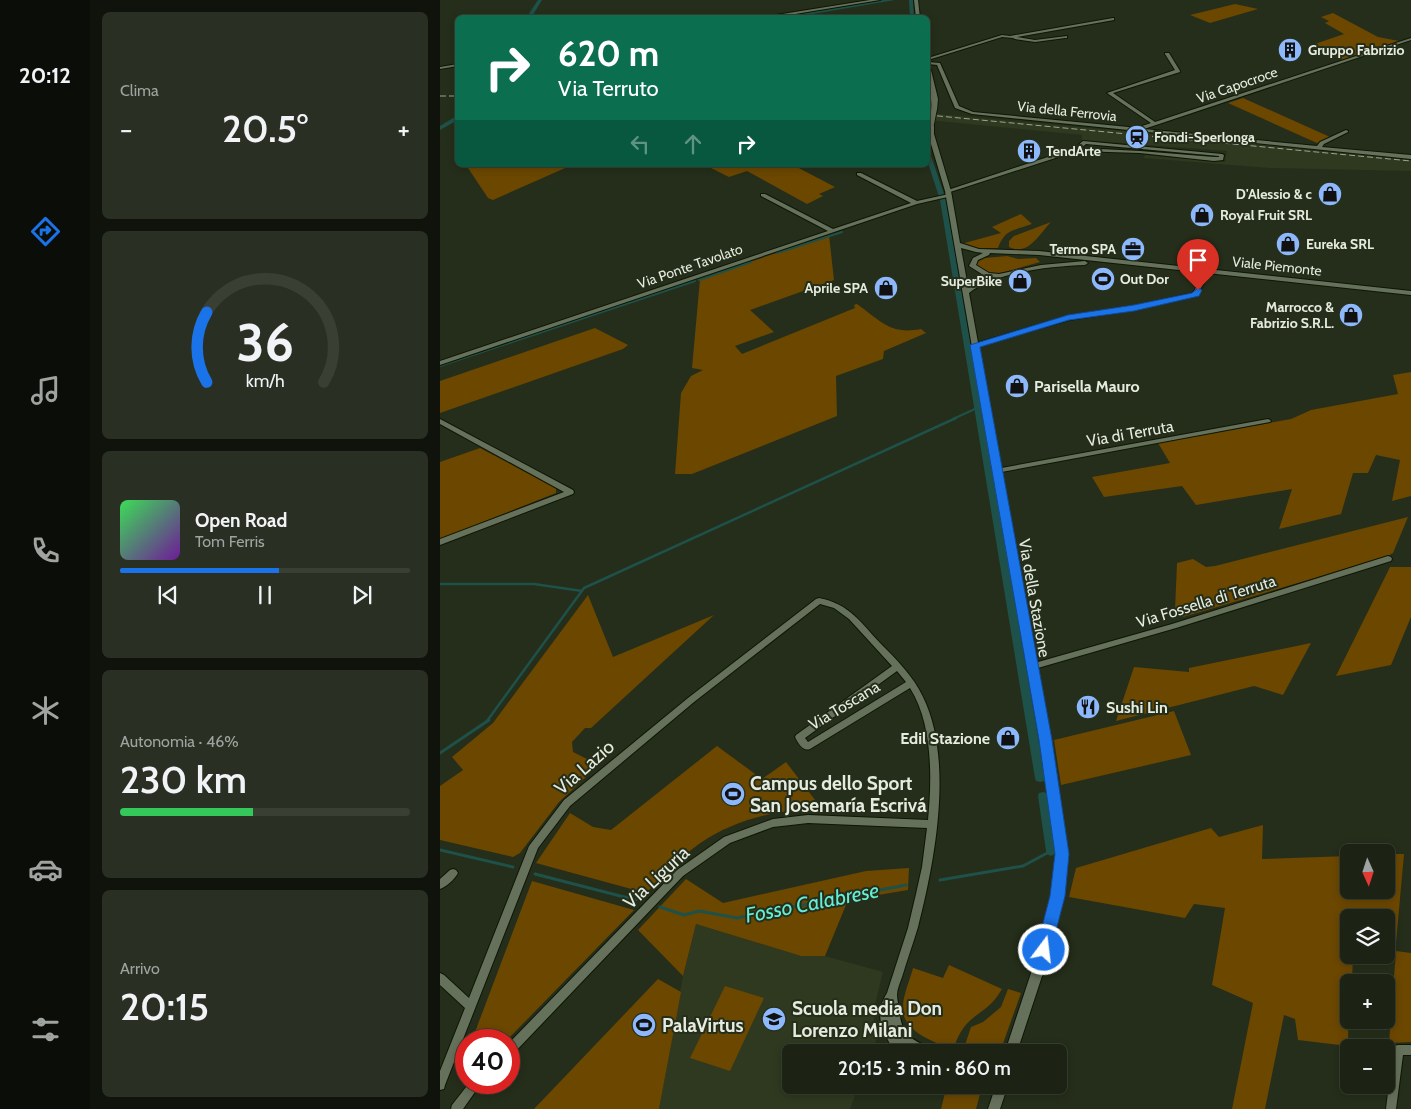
<!DOCTYPE html>
<html lang="it">
<head>
<meta charset="utf-8">
<style>
	body { margin:0; font-family:Cabin,sans-serif; background:#292f22; color:#f1f3f6; height:100vh; display:flex; flex-direction:column; font-size:19px; white-space:nowrap }
	* { box-sizing:border-box; margin:0 }
	p { font-size:16px; color:#a0a4a0 }
	.icon { flex:none; width:28px; height:28px; fill:none; stroke:currentColor; stroke-width:2; stroke-linecap:round; stroke-linejoin:round }
	.map { position:relative; flex:1; overflow:hidden }
	.details { display:flex; flex-direction:column; gap:12px; padding:12px; background:#0f130b; width:350px }
	.details>* { flex:none }
	.hud { position:absolute; left:15px; top:15px; width:475px; height:152px; border-radius:8px; box-shadow:0 2px 8px #0003,0 0 0 1px #3a3f34; background:#0b6e4f; color:#fff; overflow:hidden }
	.needle { width:32px; rotate:177deg }
	.tools { position:absolute; left:900px; top:844px; display:grid; gap:10px }
	.tools a { display:grid; place-items:center; width:55px; height:55px; border-radius:8px; background:#1c2214; box-shadow:0 2px 8px #0003,0 0 0 1px #3a3f34; font-size:25px }
	.speed { position:absolute; left:15px; top:1029px; display:flex; gap:10px; font-size:25px; font-weight:700; text-align:center }
	.speed>* { display:grid; place-content:center; width:65px; height:65px; border-radius:50%; background:#1c2214; box-shadow:0 2px 8px #0003,0 0 0 1px #3a3f34; line-height:1 }
	.speed .limit { border:8px solid #d22; background:#fff; color:#111 }
	.pin { position:absolute; display:grid; place-items:center; width:42px; height:42px; color:#fff; margin:-51px -21px; border-radius:50% 50% 50% 0; rotate:-45deg; box-shadow:0 0 5px #0007 }
	.pin .icon { rotate:45deg }
	.me { position:absolute; width:55px; margin:-28px; rotate:15deg; stroke-linejoin:round; filter:drop-shadow(0 0 4px #0008) }
	.turn { display:flex; align-items:center; gap:18px; height:105px; padding:0 20px; font-size:22px }
	.turn .icon { width:65px; height:65px; stroke-width:2.5 }
	.turn b { display:block; font-size:35px; line-height:42px }
	.lanes { display:flex; align-items:center; height:48px; padding:0 20px; background:#0003; justify-content:center; gap:25px; direction:ltr }
	.lanes .off { opacity:.35 }
	.big { font-size:38px; font-weight:600; line-height:1.1 }
	.details .widget { flex:1; display:flex; flex-direction:column; justify-content:center; gap:8px; min-width:0; padding:0 18px; border-radius:8px; background:#292f22 }
	.details .dial { align-items:center; gap:0 }
	.dial svg { height:130px; overflow:visible; fill:none; stroke:#3a3f34; stroke-width:7; stroke-linecap:round; text-anchor:middle }
	.dial text { fill:#f1f3f6; stroke:none }
	.song { display:flex; align-items:center; gap:15px }
	.cover { width:60px; height:60px; border-radius:8px; background:linear-gradient(135deg,hsl(130 70% 55%),hsl(280 70% 35%)) }
	.played { height:5px; border-radius:2px; background:linear-gradient(90deg,#1a73e8 55%,#3a3f34 55%) }
	.keys { display:flex; justify-content:space-around; direction:ltr }
	.heat { display:flex; justify-content:space-between; align-items:center; font-size:28px; direction:ltr }
	.charge { height:8px; border-radius:4px; background:linear-gradient(90deg,#34c759 46%,#3a3f34 0) }
	.trip { position:absolute; left:342px; top:1044px; width:285px; height:50px; border-radius:8px; background:#1c2214; box-shadow:0 2px 8px #0003,0 0 0 1px #3a3f34; font-weight:600; line-height:50px; text-align:center }
	main { display:flex; flex:1; min-height:0 }
	.dock { display:flex; flex-direction:column; width:90px; justify-content:space-around; align-items:center; background:#0b0e08; color:#a0a4a0 }
	.dock .icon { width:35px; height:35px }
	.dock .selected { color:#1a73e8 }
	.dock b { font-size:22px; color:#f1f3f6 }
	.map>svg:first-child { display:block }
	.built { fill:#2e391f }
	.green { fill:#6b4700 }
	.lines { fill:none; stroke-linecap:round; stroke-linejoin:round }
	.stream-far2 { stroke:#1e5149; stroke-width:2 }
	.stream-far1 { stroke:#1e5149; stroke-width:2.5 }
	.stream { stroke:#1e5149; stroke-width:3 }
	.canal { fill:#1e5149; fill-rule:evenodd }
	.minor-casing { stroke:#0e1605; stroke-width:2 }
	.tertiary-casing { stroke:#0e1605; stroke-width:2 }
	.minor { fill:#66715b; fill-rule:evenodd }
	.tertiary { fill:#66715b; fill-rule:evenodd }
	.rail { stroke:#9ca393; stroke-width:1; stroke-dasharray:6 3; stroke-linecap:butt }
	.tertiary-bridge-casing { stroke:#0e1605; stroke-width:7; stroke-linecap:butt }
	.tertiary-bridge { stroke:#66715b; stroke-width:5.5 }
	.route { fill:#1a73e8; stroke:#114b97 }
	.labels { text-anchor:middle; stroke-width:4; stroke-linejoin:round; paint-order:stroke }
	.far-poi-label { font-size:14px; font-weight:bold; fill:#e5ebde; stroke:#252e1a; text-anchor:start }
	.far-street-label { font-size:14px; fill:#e5ebde; stroke:#252e1a }
	.poi-label { font-size:16px; font-weight:bold; fill:#e5ebde; stroke:#252e1a; text-anchor:start }
	.street-label { font-size:16px; fill:#e5ebde; stroke:#252e1a }
	.near-street-label { font-size:19px; fill:#e5ebde; stroke:#252e1a }
	.near-poi-label { font-size:19px; font-weight:bold; fill:#e5ebde; stroke:#252e1a; text-anchor:start }
	.near-water-label { font-size:21px; font-style:italic; fill:#65eed7; stroke:#252e1a }
</style>
</head>
<body>
<main>
<nav class="dock">
<b>20:12</b>
<svg class="icon selected" aria-label="directions" viewBox="0 0 24 24"><path d="M12 3l9 9-9 9-9-9zM9 14v-3h6M13 9l2 2-2 2"/></svg>
<svg class="icon" aria-label="music" viewBox="0 0 24 24"><path d="M9 18V5l10-2v13"/><circle cx="6" cy="18" r="3"/><circle cx="16" cy="16" r="3"/></svg>
<svg class="icon" aria-label="phone" viewBox="0 0 24 24"><path d="M5 4h4l2 5-3 2q2 4 5 5l2-3 5 2v4C11 20 4 13 5 4z"/></svg>
<svg class="icon" aria-label="climate" viewBox="0 0 24 24"><path d="M12 3v18M4 7l16 10M4 17L20 7"/></svg>
<svg class="icon" aria-label="car" viewBox="0 0 24 24"><path d="M5 17H2v-5l4-1 3-4h7l3 4 3 1v5h-3M9 17h6M6 11h13"/><circle cx="7" cy="17" r="2"/><circle cx="17" cy="17" r="2"/></svg>
<svg class="icon" aria-label="filters" viewBox="0 0 24 24"><path d="M4 7h16M4 17h16"/><circle cx="9" cy="7" r="2"/><circle cx="15" cy="17" r="2"/></svg>
</nav>
<section class="details">
<div class="widget"><p>Clima</p>
<div class="heat"><a>−</a><b class="big">20.5°</b><a>+</a></div>
</div>
<div class="widget dial"><svg viewBox="0 0 100 80">
<path d="M14 69A42 42 0 1 1 86 69"/>
<path d="M14 69A42 42 0 0 1 14 26" stroke="#1a73e8"/>
<text x="50" y="56" font-size="32" font-weight="700">36</text>
<text x="50" y="72" font-size="11">km/h</text>
</svg></div>
<div class="widget">
<div class="song"><i class="cover"></i><div><b>Open Road</b><p>Tom Ferris</p></div></div>
<div class="played"></div>
<div class="keys"><svg class="icon" aria-label="previous" viewBox="0 0 24 24"><path d="M18 5L8 12l10 7zM5 5v14"/></svg><svg class="icon" aria-label="pause" viewBox="0 0 24 24"><path d="M8 5v14M16 5v14"/></svg><svg class="icon" aria-label="next" viewBox="0 0 24 24"><path d="M6 5l10 7-10 7zM19 5v14"/></svg></div>
</div>
<div class="widget"><p>Autonomia · 46%</p><b class="big">230 km</b><div class="charge"></div></div>
<div class="widget"><p>Arrivo</p><b class="big">20:15</b></div>
</section>
<div class="map">
<svg width="971" height="1109" viewBox="0 0 971 1109">
	<rect width="100%" height="100%" fill="#252e1a"/>
	<path class="built" d="M488 113 971 158V171L829 168 704 158 705 155 785 162 787 151 642 140V135L488 120Z
		M256 924 361 956H385L443 972 433 1013 437 1038 432 1052H351V1085H419L410 1109H219L243 976Z"/>
	<path class="green" d="M795 4 818 9 770 23 750 15Z
		M893 13 938 37 959 41 901 60 872 45 904 34 885 23 889 21 881 17Z
		M803 98 890 137 877 143 788 103Z
		M26 165H132L53 200 48 198Z
		M265 165H353L395 187 379 194 383 196 367 204 307 171 289 177Z
		M581 214 592 224C573 231 565 229 558 248H532L521 244 561 233 552 227Z
		M611 222C600 233 588 257 569 247V241L574 236Z
		M389 235 394 280 310 310 334 332 295 346 302 354 415 308 414 305 417 304C441 321 450 335 481 329L486 333 444 351 443 359 396 376 397 416 252 474H235L241 393 251 376 263 370 252 368 260 279Z
		M567 256 578 259 596 258 600 262 561 273H547L537 267V262L545 258Z
		M155 328 188 345 183 349 0 413V381Z
		M971 372V496L952 501 960 460 936 455 928 473H913L901 514 839 529 852 489 756 505 742 486 664 497 652 477 730 463 718 443 851 419 871 410 958 394 953 375Z
		M40 448 116 488V493L0 539V462Z
		M968 517 953 553 946 557 743 617 735 610 737 563 753 559 766 567 775 566Z
		M950 567H971V617L951 665 896 676Z
		M148 595 173 657 274 615 151 728H145L132 742 133 752 159 765 119 802 80 853 73 857 0 840V786L23 770 12 757 53 723Z
		M871 643 843 695 814 686 676 721 694 667 749 672V668Z
		M734 711 751 755 621 785 614 740Z
		M277 746 322 779 346 762 382 809C339 809 295 819 259 844 240 857 223 877 206 893L96 863 130 813 153 827 171 830Z
		M823 825 822 859 909 856V890H946V854H964L956 943H946V918H909V955H913L912 982H909L908 1046 858 1040 855 1019 844 1015 825 1109H792L813 1003 772 985 785 908 754 904 745 918 629 897 636 868 771 828 779 837Z
		M469 868 468 890 408 900 385 956H361L256 924 243 976 198 930 246 879 283 903 426 871Z
		M92 881 194 910 67 1040H32Z
		M956 951 971 953V1042L949 1043Z
		M509 965 562 989C546 1018 525 1011 514 1048 497 1045 463 1031 463 1010 462 997 470 980 473 968L503 978Z
		M218 979 241 992 219 1109H94Z
		M285 986 324 998 290 1071 250 1058Z
		M568 989 581 993 560 1052H535L524 1048 531 1027 543 1022 561 1007Z
		M513 1086 540 1094 536 1109H501L506 1089Z"/>
	<g class="lines">
		<path class="stream-far2" d="M337 253 402 232
			M259 280 311 262
			M0 366 255 281
			M513 419 537 408"/>
		<path class="stream-far1" d="M0 584H94L142 591
			M47 721 144 588 516 418"/>
		<path class="stream" d="M0 753 49 720
			M0 850 73 867
			M95 874 196 900
			M500 880 583 866 611 851
			M220 907 244 915 259 911 297 918 466 885"/>
		<path class="canal" d="M98 0H102L91 18H86Z
			M444 0H455L349 18H334Z
			M469 0H473L474 18H470Z
			M18 115V120L0 130V126Z
			M488 154 491 156 506 200 605 778 604 781 600 782 596 781 595 778 500 200 488 163Z
			M603 792 607 793 608 796 616 851 615 854 611 856 607 854 606 851 598 796 599 793Z"/>
		<g class="minor-casing">
			<path id="minor" d="M430 0H440L331 18H318Z
				M673 18H674V20L577 37 595 40 627 36V38H625L595 42 575 39 573 38 562 37 488 60V58L562 35 570 36Z
				M971 38V40L704 129 877 146 880 142 906 130 908 131V132L884 144 882 147 971 155V159L532 114 515 108 497 65 488 64V62L500 63 519 106 533 112 699 128V127L711 123 667 93 735 70 725 54V53H729L740 71V72L673 93 715 122Z
				M18 64V66L0 69V67Z
				M643 141 782 154 784 155 783 160 774 161 700 153 637 151 510 192 505 191 635 148ZM646 144 779 156V157H774L700 151 641 148Z
				M417 173H421L477 201 509 194 512 196 477 204 0 365V361L388 231 321 196V194H325L393 229 471 203 417 175Z
				M765 274 768 276 757 295 694 310 629 320 537 346H533L532 345 533 344 628 316 694 306 753 293 762 276Z
				M0 419 133 490 134 492 133 494 0 545V539L124 492 0 424Z
				M828 419 830 420 831 421 830 422 556 473 553 471 556 469Z
				M948 556 951 557 952 559 951 561 736 628 591 670 588 669 587 667 588 665 591 664 732 624Z
				M379 598C410 604 421 623 441 644 457 660 473 676 483 697 514 760 495 861 478 927 473 944 467 960 462 977 460 983 457 989 457 995 457 1000 459 1006 459 1010 462 1035 469 1038 490 1048L491 1052H476L462 1044 466 1052H455C443 1033 433 1015 447 993L468 928 476 894 482 867 487 828 368 823 333 827 290 843 243 876 73 1054 69 1055V1043L237 870 284 837 333 819 368 815 488 820C492 779 493 724 470 688L370 749C363 752 358 743 355 737L356 735 452 666 409 619 394 608 380 604 254 702 130 806 98 848 5 1085 4 1089 0 1090V1071L25 1008 0 985V973L4 975 29 998 89 846 124 800 248 698 376 599ZM457 671 466 682 368 742 365 738Z
				M13 869 16 870 18 873C15 879 6 887 0 889V879L10 870Z
				M958 1045H971V1055H963L956 1109H946L953 1050 954 1046Z
				M30 1082H42L23 1109H11L12 1105Z
				M538 1085H558L564 1087 565 1091 564 1095 560 1096 539 1089Z"/>
		</g>
		<g class="tertiary-casing">
			<path id="tertiary" d="M474 0H478L480 18H476Z
				M488 68 491 70 498 99 497 110 494 112 491 110C493 96 486 82 488 68Z
				M491 123 494 125V134L511 191 520 243 539 249 599 251 971 291V295L599 255 550 253 549 255 538 260 536 265 549 273 559 274 601 265 645 261 648 263 645 265C612 266 555 272 529 293L610 740 627 854 624 896 607 961 577 1052H565L595 961 612 896 617 854 600 740 505 191 488 134V125ZM521 248 536 252 543 253 533 258 529 266 545 276 549 277 528 287Z
				M556 1085H568L560 1109H548Z"/>
		</g>
		<use href="#minor" class="minor"/>
		<use href="#tertiary" class="tertiary"/>
		<path class="rail" d="M0 96H18
			M488 115 971 161"/>
		<g class="tertiary-bridge-casing">
			<path id="tertiary-bridge" d="M491 125 494 110"/>
		</g>
		<use href="#tertiary-bridge" class="tertiary-bridge"/>
	</g>
	<path class="route" d="M758 288 762 290 759 296 694 311 629 320 540 347 612 740 629 854 625 896 611 950 609 955 604 957 598 955 596 950 610 896 615 854 599 740 530 345 628 315 694 305 752 293Z"/>
	<defs>
		<g id="building-disc" transform="scale(1.25)"><circle r="9.5" fill="#8db9fc" stroke="#252e1a"/><path d="M-4-6H4V6H1V3H-1V6H-4ZM-2.5-4.3h1.7v1.8h-1.7ZM.8-4.3h1.7v1.8H.8ZM-2.5-1h1.7V.8h-1.7ZM.8-1h1.7V.8H.8Z" fill="#111"/></g>
		<g id="station-disc" transform="scale(1.25)"><circle r="9.5" fill="#8db9fc" stroke="#252e1a"/><path d="M-3-6H3Q5-6 5-4V2Q5 4 3 4L4.5 6H3L1.5 4h-3L-3 6H-4.5L-3 4Q-5 4-5 2V-4Q-5-6-3-6ZM-3.5-4v3h7v-3ZM-3.5 1v1.5H-2V1ZM2 1v1.5H3.5V1Z" fill="#111"/></g>
		<g id="shop-disc" transform="scale(1.25)"><circle r="9.5" fill="#8db9fc" stroke="#252e1a"/><path d="M-5-2.5h2.3a2.7 3.5 0 0 1 5.4 0H5L5.5 6h-11ZM-1.5-2.5h3a1.5 2.3 0 0 0-3 0Z" fill="#111"/></g>
		<g id="office-disc" transform="scale(1.25)"><circle r="9.5" fill="#8db9fc" stroke="#252e1a"/><path d="M-6-3h4V-5.5h4V-3h4V5H-6ZM-1-4.5V-3h2v-1.5ZM-6 0V1H6V0Z" fill="#111"/></g>
		<g id="stadium-disc" transform="scale(1.25)"><circle r="9.5" fill="#8db9fc" stroke="#252e1a"/><path d="M0-5a6.5 5 0 1 0 0 10a6.5 5 0 1 0 0-10ZM-3.5-1.8h7v3.6h-7Z" fill="#111"/></g>
		<g id="restaurant-disc" transform="scale(1.25)"><circle r="9.5" fill="#8db9fc" stroke="#252e1a"/><path d="M-5-6h1v4h1v-4h1v4h1v-4h1v5L-1.5 .5V6h-2V.5L-5-1ZM5-6V6H3V1.5H1.5Q1.5-4 5-6Z" fill="#111"/></g>
		<g id="school-disc" transform="scale(1.25)"><circle r="9.5" fill="#8db9fc" stroke="#252e1a"/><path d="M0-5L7-2L0 1L-7-2ZM-4 1L0 2.5L4 1V4Q0 6-4 4Z" fill="#111"/></g>
	</defs>
	<g fill-rule="evenodd">
		<use href="#building-disc" x="850" y="50"/>
		<use href="#station-disc" x="697" y="137"/>
		<use href="#building-disc" x="589" y="151"/>
		<use href="#shop-disc" x="890" y="194"/>
		<use href="#shop-disc" x="762" y="215"/>
		<use href="#shop-disc" x="848" y="244"/>
		<use href="#office-disc" x="693" y="249"/>
		<use href="#stadium-disc" x="663" y="279"/>
		<use href="#shop-disc" x="580" y="281"/>
		<use href="#shop-disc" x="446" y="288"/>
		<use href="#shop-disc" x="911" y="315"/>
		<use href="#shop-disc" x="577" y="386"/>
		<use href="#restaurant-disc" x="648" y="707"/>
		<use href="#shop-disc" x="568" y="738"/>
		<use href="#stadium-disc" x="293" y="794"/>
		<use href="#school-disc" x="334" y="1019"/>
		<use href="#stadium-disc" x="204" y="1025"/>
	</g>
	<g class="labels">
		<g class="far-poi-label">
			<text x="868" y="55">Gruppo Fabrizio</text>
			<text x="714" y="142">Fondi-Sperlonga</text>
			<text x="606" y="156">TendArte</text>
			<text x="872" y="199" text-anchor="end">D'Alessio &amp; c</text>
			<text x="780" y="220">Royal Fruit SRL</text>
			<text x="866" y="249">Eureka SRL</text>
			<text x="676" y="254" text-anchor="end">Termo SPA</text>
			<text x="680" y="284">Out Dor</text>
			<text x="562" y="286" text-anchor="end">SuperBike</text>
			<text x="428" y="293" text-anchor="end">Aprile SPA</text>
			<text x="894" y="312" text-anchor="end">Marrocco &amp;<tspan x="894" dy="16">Fabrizio S.R.L.</tspan></text>
		</g>
		<g class="far-street-label">
			<text transform="translate(797 85) rotate(-19)" y="5">Via Capocroce</text>
			<text transform="translate(627 111) rotate(6)" y="5">Via della Ferrovia</text>
			<text transform="translate(250 266) rotate(-19)" y="5">Via Ponte Tavolato</text>
			<text transform="translate(837 266) rotate(6)" y="5">Viale Piemonte</text>
		</g>
		<g class="poi-label">
			<text x="594" y="392">Parisella Mauro</text>
			<text x="666" y="713">Sushi Lin</text>
			<text x="550" y="744" text-anchor="end">Edil Stazione</text>
		</g>
		<g class="street-label">
			<text transform="translate(690 433) rotate(-10)" y="6">Via di Terruta</text>
			<text transform="translate(595 598) rotate(80)" y="6">Via della Stazione</text>
			<text transform="translate(766 601) rotate(-17)" y="6">Via Fossella di Terruta</text>
			<text transform="translate(404 705) rotate(-31)" y="6">Via Toscana</text>
		</g>
		<g class="near-street-label">
			<text transform="translate(144 767) rotate(-41)" y="7">Via Lazio</text>
			<text transform="translate(216 877) rotate(-43)" y="7">Via Liguria</text>
		</g>
		<g class="near-poi-label">
			<text x="310" y="790">Campus dello Sport<tspan x="310" dy="22">San Josemaría Escrivá</tspan></text>
			<text x="352" y="1015">Scuola media Don<tspan x="352" dy="22">Lorenzo Milani</tspan></text>
			<text x="222" y="1032">PalaVirtus</text>
		</g>
		<g class="near-water-label">
			<text transform="translate(372 903) rotate(-11)" y="7">Fosso Calabrese</text>
		</g>
	</g>
</svg>
<div class="tools">
<a><svg class="needle" viewBox="-14 -14 28 28"><path d="M0-13l5 13h-10z" fill="#e53935"/><path d="M0 13l5-13h-10z" fill="#a0a4a0"/></svg></a>
<a><svg class="icon" aria-label="layers" viewBox="0 0 24 24"><path d="M12 4l9 5-9 5-9-5zM3 14l9 5 9-5"/></svg></a>
<a>+</a>
<a>−</a>
</div>
<div class="speed"><div class="limit">40</div></div>
<div class="pin" style="left:758px;top:290px;background:#d93025"><svg class="icon" aria-label="arrive" viewBox="0 0 24 24"><path d="M6 21V4h12l-3 4 3 4H6"/></svg></div>
<svg class="me" style="left:604px;top:950px" viewBox="-20 -20 40 40"><circle r="17" fill="#1a73e8" stroke="#fff" stroke-width="3"/><path d="M0-11L8 9 0 5-8 9z" fill="#fff"/></svg>
<div class="trip">20:15 · 3 min · 860 m</div>
<div class="hud">
<div class="turn"><svg class="icon" aria-label="right" viewBox="0 0 24 24"><path d="M7 20v-9h11M14 6l5 5-5 5"/></svg><div><b>620 m</b>Via Terruto</div></div>
<div class="lanes"><svg class="icon off" aria-label="left" viewBox="0 0 24 24"><path d="M17 20v-9H6M10 6l-5 5 5 5"/></svg><svg class="icon off" aria-label="ahead" viewBox="0 0 24 24"><path d="M12 20V5M6 11l6-6 6 6"/></svg><svg class="icon" aria-label="right" viewBox="0 0 24 24"><path d="M7 20v-9h11M14 6l5 5-5 5"/></svg></div>
</div>
</div>
</main>
</body>
</html>
